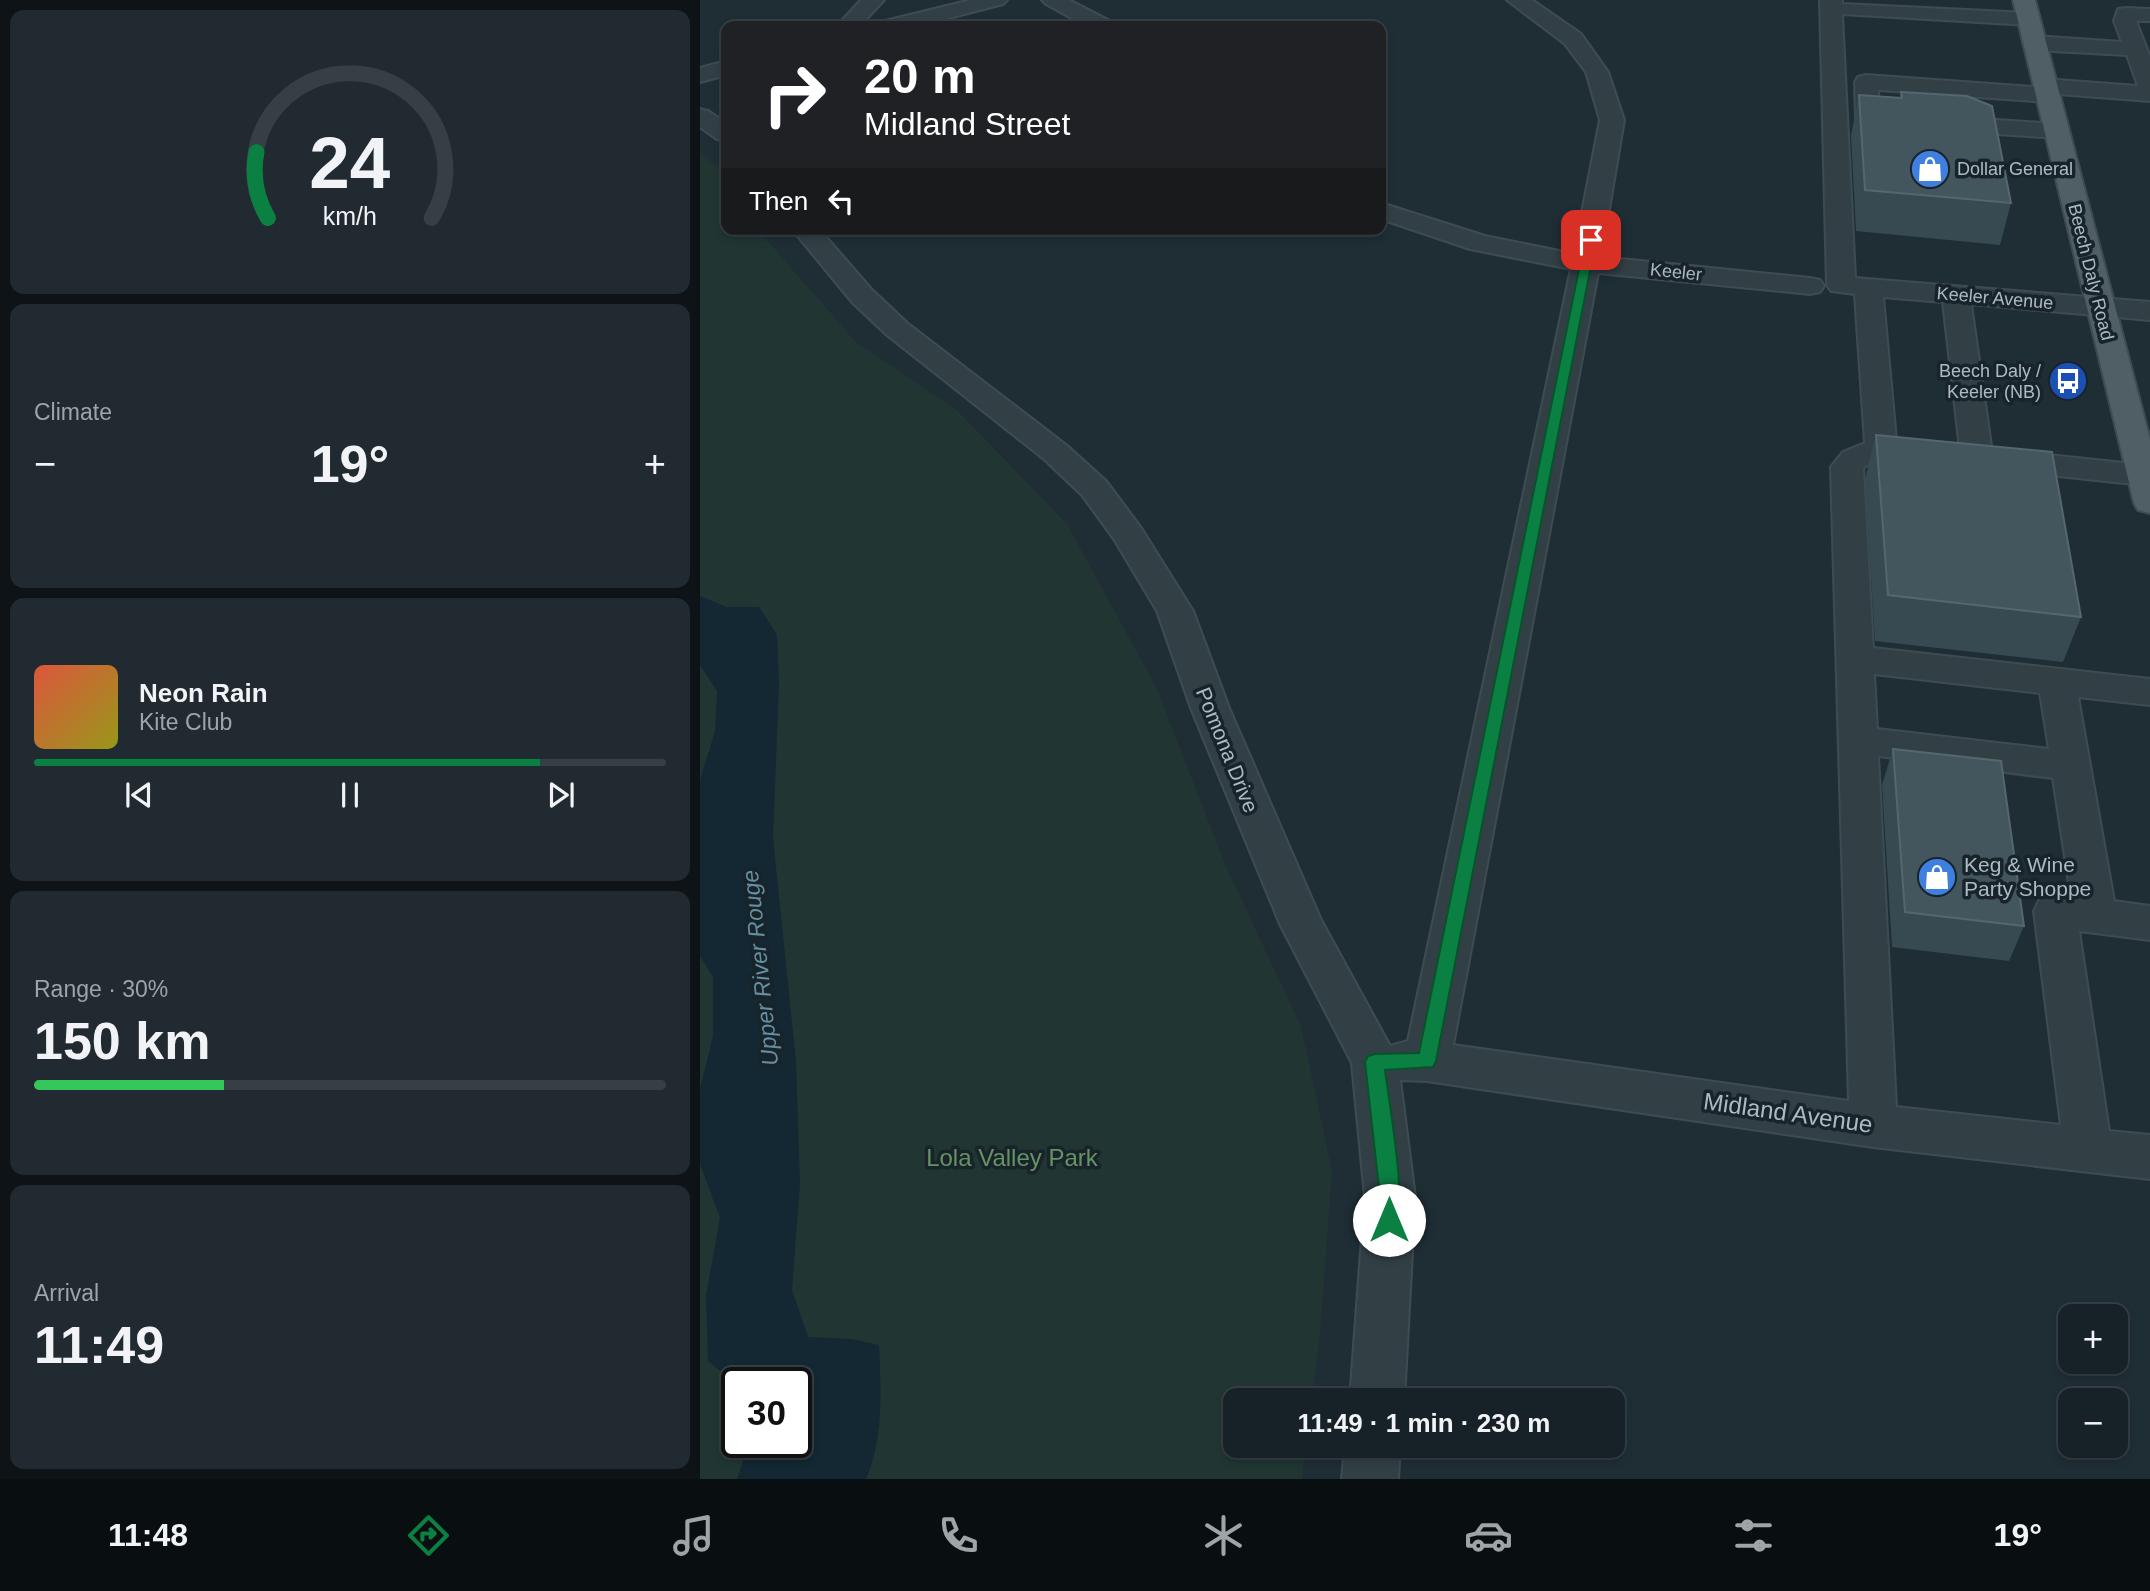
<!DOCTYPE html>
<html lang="en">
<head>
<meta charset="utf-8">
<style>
	body { margin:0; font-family:Helvetica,sans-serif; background:#202a30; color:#f1f3f6; height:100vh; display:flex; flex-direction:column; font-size:26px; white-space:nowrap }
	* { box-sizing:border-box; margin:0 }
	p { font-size:23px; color:#9ea4a8 }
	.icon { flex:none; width:38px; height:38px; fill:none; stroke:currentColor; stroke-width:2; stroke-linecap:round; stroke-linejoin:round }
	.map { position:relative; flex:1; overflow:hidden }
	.side { display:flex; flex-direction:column; gap:10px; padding:10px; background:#0d1316; width:700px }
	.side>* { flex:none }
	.guide { position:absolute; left:21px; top:21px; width:665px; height:214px; border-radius:14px; box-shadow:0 4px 10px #0003,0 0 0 2px #363f45; background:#202124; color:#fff; overflow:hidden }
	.controls { position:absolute; left:1358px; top:1304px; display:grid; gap:14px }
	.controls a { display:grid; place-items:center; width:70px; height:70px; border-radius:14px; background:#172228; box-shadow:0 4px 10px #0003,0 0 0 2px #363f45; font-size:35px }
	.speed { position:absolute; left:21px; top:1367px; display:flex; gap:14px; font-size:35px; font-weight:700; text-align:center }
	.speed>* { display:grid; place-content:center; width:91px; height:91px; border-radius:50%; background:#172228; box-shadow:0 4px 10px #0003,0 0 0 2px #363f45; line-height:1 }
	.speed .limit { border:4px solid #111; border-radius:10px; background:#fff; color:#111 }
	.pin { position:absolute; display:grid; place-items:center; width:60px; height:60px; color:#fff; margin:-30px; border-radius:14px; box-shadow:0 4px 10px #0006 }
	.me { position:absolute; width:77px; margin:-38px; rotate:0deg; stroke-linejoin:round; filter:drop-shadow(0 0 5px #0008) }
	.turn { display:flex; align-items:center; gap:24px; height:147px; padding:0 28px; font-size:32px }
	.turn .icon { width:91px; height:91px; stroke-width:2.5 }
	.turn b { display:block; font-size:49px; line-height:60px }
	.then { display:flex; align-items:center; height:66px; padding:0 28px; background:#0003; gap:14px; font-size:26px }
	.big { font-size:52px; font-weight:600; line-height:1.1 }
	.side .tile { flex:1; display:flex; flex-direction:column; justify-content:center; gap:10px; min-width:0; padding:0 24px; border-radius:14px; background:#202a30 }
	.side .dial { align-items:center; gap:0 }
	.dial svg { height:182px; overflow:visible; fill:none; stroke:#363f45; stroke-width:7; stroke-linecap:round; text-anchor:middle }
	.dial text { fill:#f1f3f6; stroke:none }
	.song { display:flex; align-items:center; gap:21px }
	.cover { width:84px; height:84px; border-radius:10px; background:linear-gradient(135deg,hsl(10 70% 55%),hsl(60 70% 35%)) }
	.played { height:7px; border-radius:4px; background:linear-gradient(90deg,#0b8043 80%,#363f45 80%) }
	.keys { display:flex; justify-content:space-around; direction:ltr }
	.heat { display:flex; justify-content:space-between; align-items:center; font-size:38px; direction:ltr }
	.charge { height:10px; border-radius:5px; background:linear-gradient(90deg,#34c759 30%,#363f45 0) }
	.trip { position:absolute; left:523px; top:1388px; width:402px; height:70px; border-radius:14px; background:#172228; box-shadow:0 4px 10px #0003,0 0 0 2px #363f45; font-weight:600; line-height:70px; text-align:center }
	.menu { display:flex; height:112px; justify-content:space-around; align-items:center; background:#090e10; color:#9ea4a8 }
	.menu .icon { width:49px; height:49px }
	.menu .current { color:#0b8043 }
	.menu b { font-size:32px; color:#f1f3f6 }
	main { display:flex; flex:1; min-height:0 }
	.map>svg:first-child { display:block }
	.green { fill:#213633; fill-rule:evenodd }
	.water { fill:#132832 }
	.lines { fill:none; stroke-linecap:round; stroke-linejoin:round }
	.minor-casing { stroke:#3f4b52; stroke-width:4 }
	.major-casing { stroke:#3f4b52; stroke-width:4 }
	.minor { fill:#324046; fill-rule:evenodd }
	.major { fill:#505f66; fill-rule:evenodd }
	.wall { fill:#374a52 }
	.building { fill:#43565e; stroke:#54666e; stroke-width:2 }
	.route { fill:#0b8043; stroke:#07532c; stroke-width:2 }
	.labels { text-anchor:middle; stroke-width:7; stroke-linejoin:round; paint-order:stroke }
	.far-poi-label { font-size:18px; fill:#acbbc3; stroke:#18242a; text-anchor:start }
	.far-street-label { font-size:18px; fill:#acbbc3; stroke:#18242a }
	.street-label { font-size:21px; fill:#acbbc3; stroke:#18242a }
	.poi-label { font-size:21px; fill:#acbbc3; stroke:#18242a; text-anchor:start }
	.water-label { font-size:23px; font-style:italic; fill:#6490a3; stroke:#18242a }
	.near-street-label { font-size:24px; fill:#acbbc3; stroke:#18242a }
	.near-park-label { font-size:24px; fill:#669364; stroke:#18242a }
</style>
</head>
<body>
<main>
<section class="side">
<div class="tile dial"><svg viewBox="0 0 100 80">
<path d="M14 69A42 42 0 1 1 86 69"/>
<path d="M14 69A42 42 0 0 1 9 40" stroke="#0b8043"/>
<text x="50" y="56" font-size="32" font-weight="700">24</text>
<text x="50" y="72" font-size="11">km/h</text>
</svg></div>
<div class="tile"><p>Climate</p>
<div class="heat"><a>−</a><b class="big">19°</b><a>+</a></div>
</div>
<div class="tile">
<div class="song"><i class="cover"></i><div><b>Neon Rain</b><p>Kite Club</p></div></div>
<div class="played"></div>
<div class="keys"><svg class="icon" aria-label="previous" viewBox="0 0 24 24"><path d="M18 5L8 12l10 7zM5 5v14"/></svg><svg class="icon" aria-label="pause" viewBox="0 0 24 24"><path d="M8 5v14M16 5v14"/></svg><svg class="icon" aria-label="next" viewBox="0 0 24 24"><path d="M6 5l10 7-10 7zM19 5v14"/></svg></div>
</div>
<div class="tile"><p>Range · 30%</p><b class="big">150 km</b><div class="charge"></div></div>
<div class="tile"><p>Arrival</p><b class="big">11:49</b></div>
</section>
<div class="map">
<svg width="1450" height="1479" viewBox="0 0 1450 1479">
	<rect width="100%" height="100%" fill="#1f2e35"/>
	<path class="green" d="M0 152 26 175V229H57L156 342 258 411 367 524 456 687 527 869 601 1026 632 1171 620 1331 612 1400H536V1446H606L602 1479H0ZM37 1382H96V1442H37Z"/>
	<path class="water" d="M0 596 27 607H59L77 635 79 683 73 838 96 1061 100 1184 92 1290 108 1337 152 1339 179 1345C181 1388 184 1439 166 1479H37L46 1453V1442H96V1382L37 1384 8 1361 6 1295 20 1218 0 1164V1089L13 1036V977L0 956V780L15 731 17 691 0 665Z"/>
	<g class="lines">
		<g class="minor-casing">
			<path id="minor" d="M161 0H184L160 26H137Z
				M271 0H307L303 4 218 26H182L185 21Z
				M342 0H369L410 21 413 26H386L346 4Z
				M807 0H832L881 34 908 72 924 120 901 257 1110 278 1120 280 1124 286 1120 292 1110 294 898 273 753 1045 1149 1101 1131 467 1143 452 1165 443 1155 294 1131 291 1127 285 1120 0H1142V4L1329 13 1337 14 1340 19 1337 24 1329 25 1142 14 1155 278 1450 302V320L1271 304 1292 453 1301 450 1443 465 1450 467V483L1443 485 1301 470 1288 465 1277 468 1266 465 1261 458 1243 302 1183 297 1196 440 1234 445 1239 452 1234 459C1210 465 1184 450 1163 468L1173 648 1450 679V705L1378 697 1414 901 1450 906V940L1379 931 1409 1131 1450 1135V1179L1173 1147 727 1081 700 1080 715 1197 704 1400H650L665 1197 652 1063 580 924 491 708 457 611 414 539 382 495 344 459 187 335 152 302 92 229H119L172 290 207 323 366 445 406 481 441 528 493 611 529 708 621 920 690 1046 708 1041 871 269 770 249 681 219V203L785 236 874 254 900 120 886 72 865 44ZM1174 674 1340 693 1349 749 1177 729ZM1178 756 1353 778 1371 896 1355 894 1340 899 1334 911 1361 1125 1196 1107Z
				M1426 8 1450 9V21H1436L1450 57V101L1358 94 1355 100 1347 102 1178 90 1179 112 1356 124 1365 126 1368 131 1365 136 1356 138 1168 125 1160 123 1156 118 1155 82 1158 77 1166 75 1333 87 1336 81 1344 79 1438 86 1427 55 1334 50 1326 48 1323 43 1326 38 1334 36 1422 42 1414 21 1418 9Z
				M26 61V75L0 82V68Z
				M0 109 8 111 26 123V141L17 139 0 127Z
				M645 1446H700L698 1479H642Z"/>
		</g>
		<g class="major-casing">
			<path id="major" d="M1313 0H1335L1450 440V513L1438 510 1434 503Z"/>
		</g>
		<use href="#minor" class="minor"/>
		<use href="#major" class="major"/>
	</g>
	<path class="wall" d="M1201 92 1311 203 1300 245 1156 231 1151 135 1159 95 1200 98Z
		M1176 435 1381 617 1363 662 1175 641 1165 479Z
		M1193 749 1324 926 1309 961 1192 947 1182 785Z"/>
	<path class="building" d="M1201 92 1267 96 1292 106 1311 203 1165 190 1159 95 1202 98Z
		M1176 435 1352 452 1381 617 1188 595Z
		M1193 749 1301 761 1324 926 1205 912Z"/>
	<path class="route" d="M891 236 896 240 736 1061 733 1067 685 1070C689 1102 707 1202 696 1227L689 1230 682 1227 678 1220 680 1197 665 1062 668 1056 675 1054 719 1053 885 240Z"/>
	<defs>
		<g id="shop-disc" transform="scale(2.0125)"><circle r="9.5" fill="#3f7fe0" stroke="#18242a"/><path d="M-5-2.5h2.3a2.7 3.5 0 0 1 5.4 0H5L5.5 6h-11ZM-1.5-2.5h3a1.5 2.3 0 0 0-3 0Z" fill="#fff"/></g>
		<g id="bus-disc" transform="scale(2.0125)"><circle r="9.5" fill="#1a4fb4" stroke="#18242a"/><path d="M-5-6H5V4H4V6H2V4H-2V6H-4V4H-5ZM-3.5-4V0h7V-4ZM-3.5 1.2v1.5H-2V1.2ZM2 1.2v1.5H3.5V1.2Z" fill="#fff"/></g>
	</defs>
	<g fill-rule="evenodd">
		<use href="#shop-disc" x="1230" y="169"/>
		<use href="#bus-disc" x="1368" y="381"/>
		<use href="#shop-disc" x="1237" y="877"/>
	</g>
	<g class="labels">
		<g class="far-poi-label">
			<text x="1257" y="175">Dollar General</text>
			<text x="1341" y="377" text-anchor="end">Beech Daly /<tspan x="1341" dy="21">Keeler (NB)</tspan></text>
		</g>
		<g class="far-street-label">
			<text transform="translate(976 272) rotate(6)" y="6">Keeler</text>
			<text transform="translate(1391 272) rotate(76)" y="6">Beech Daly Road</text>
			<text transform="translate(1295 298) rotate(5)" y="6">Keeler Avenue</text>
		</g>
		<g class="street-label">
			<text transform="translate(527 750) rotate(68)" y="7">Pomona Drive</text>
		</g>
		<g class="poi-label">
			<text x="1264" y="872">Keg &amp; Wine<tspan x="1264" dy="24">Party Shoppe</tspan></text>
		</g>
		<g class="water-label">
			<text transform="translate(60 968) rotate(-96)" y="8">Upper River Rouge</text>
		</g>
		<g class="near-street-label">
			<text transform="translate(1088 1113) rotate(8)" y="8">Midland Avenue</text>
		</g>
		<g class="near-park-label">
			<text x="312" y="1166">Lola Valley Park</text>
		</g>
	</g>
</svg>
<div class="controls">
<a>+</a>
<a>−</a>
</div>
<div class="speed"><div class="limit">30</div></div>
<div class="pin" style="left:891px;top:240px;background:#d93025"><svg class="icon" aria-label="arrive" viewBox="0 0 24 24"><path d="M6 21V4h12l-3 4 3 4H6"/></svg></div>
<svg class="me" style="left:689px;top:1220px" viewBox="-20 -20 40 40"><circle r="19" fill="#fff"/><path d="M0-13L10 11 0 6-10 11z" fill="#0b8043"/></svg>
<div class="trip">11:49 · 1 min · 230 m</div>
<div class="guide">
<div class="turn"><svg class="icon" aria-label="right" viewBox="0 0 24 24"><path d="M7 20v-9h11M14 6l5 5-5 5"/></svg><div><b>20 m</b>Midland Street</div></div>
<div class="then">Then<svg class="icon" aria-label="left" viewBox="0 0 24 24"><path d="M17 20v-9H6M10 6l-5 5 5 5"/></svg></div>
</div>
</div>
</main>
<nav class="menu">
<b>11:48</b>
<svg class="icon current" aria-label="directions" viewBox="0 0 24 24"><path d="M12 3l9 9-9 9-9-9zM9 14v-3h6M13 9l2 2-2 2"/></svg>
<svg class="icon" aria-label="music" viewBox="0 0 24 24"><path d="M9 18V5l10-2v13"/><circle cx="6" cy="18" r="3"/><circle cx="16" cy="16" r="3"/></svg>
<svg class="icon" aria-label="phone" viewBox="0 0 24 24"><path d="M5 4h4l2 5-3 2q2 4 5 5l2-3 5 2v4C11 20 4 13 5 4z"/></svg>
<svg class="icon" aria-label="climate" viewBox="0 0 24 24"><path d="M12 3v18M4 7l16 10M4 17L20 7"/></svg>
<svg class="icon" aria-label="car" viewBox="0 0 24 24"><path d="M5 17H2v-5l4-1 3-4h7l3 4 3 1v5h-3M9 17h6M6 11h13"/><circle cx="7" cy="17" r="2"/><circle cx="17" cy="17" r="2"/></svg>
<svg class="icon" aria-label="filters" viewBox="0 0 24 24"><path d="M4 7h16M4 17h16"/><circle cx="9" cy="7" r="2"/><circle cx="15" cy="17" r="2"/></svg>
<b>19°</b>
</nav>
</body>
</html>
